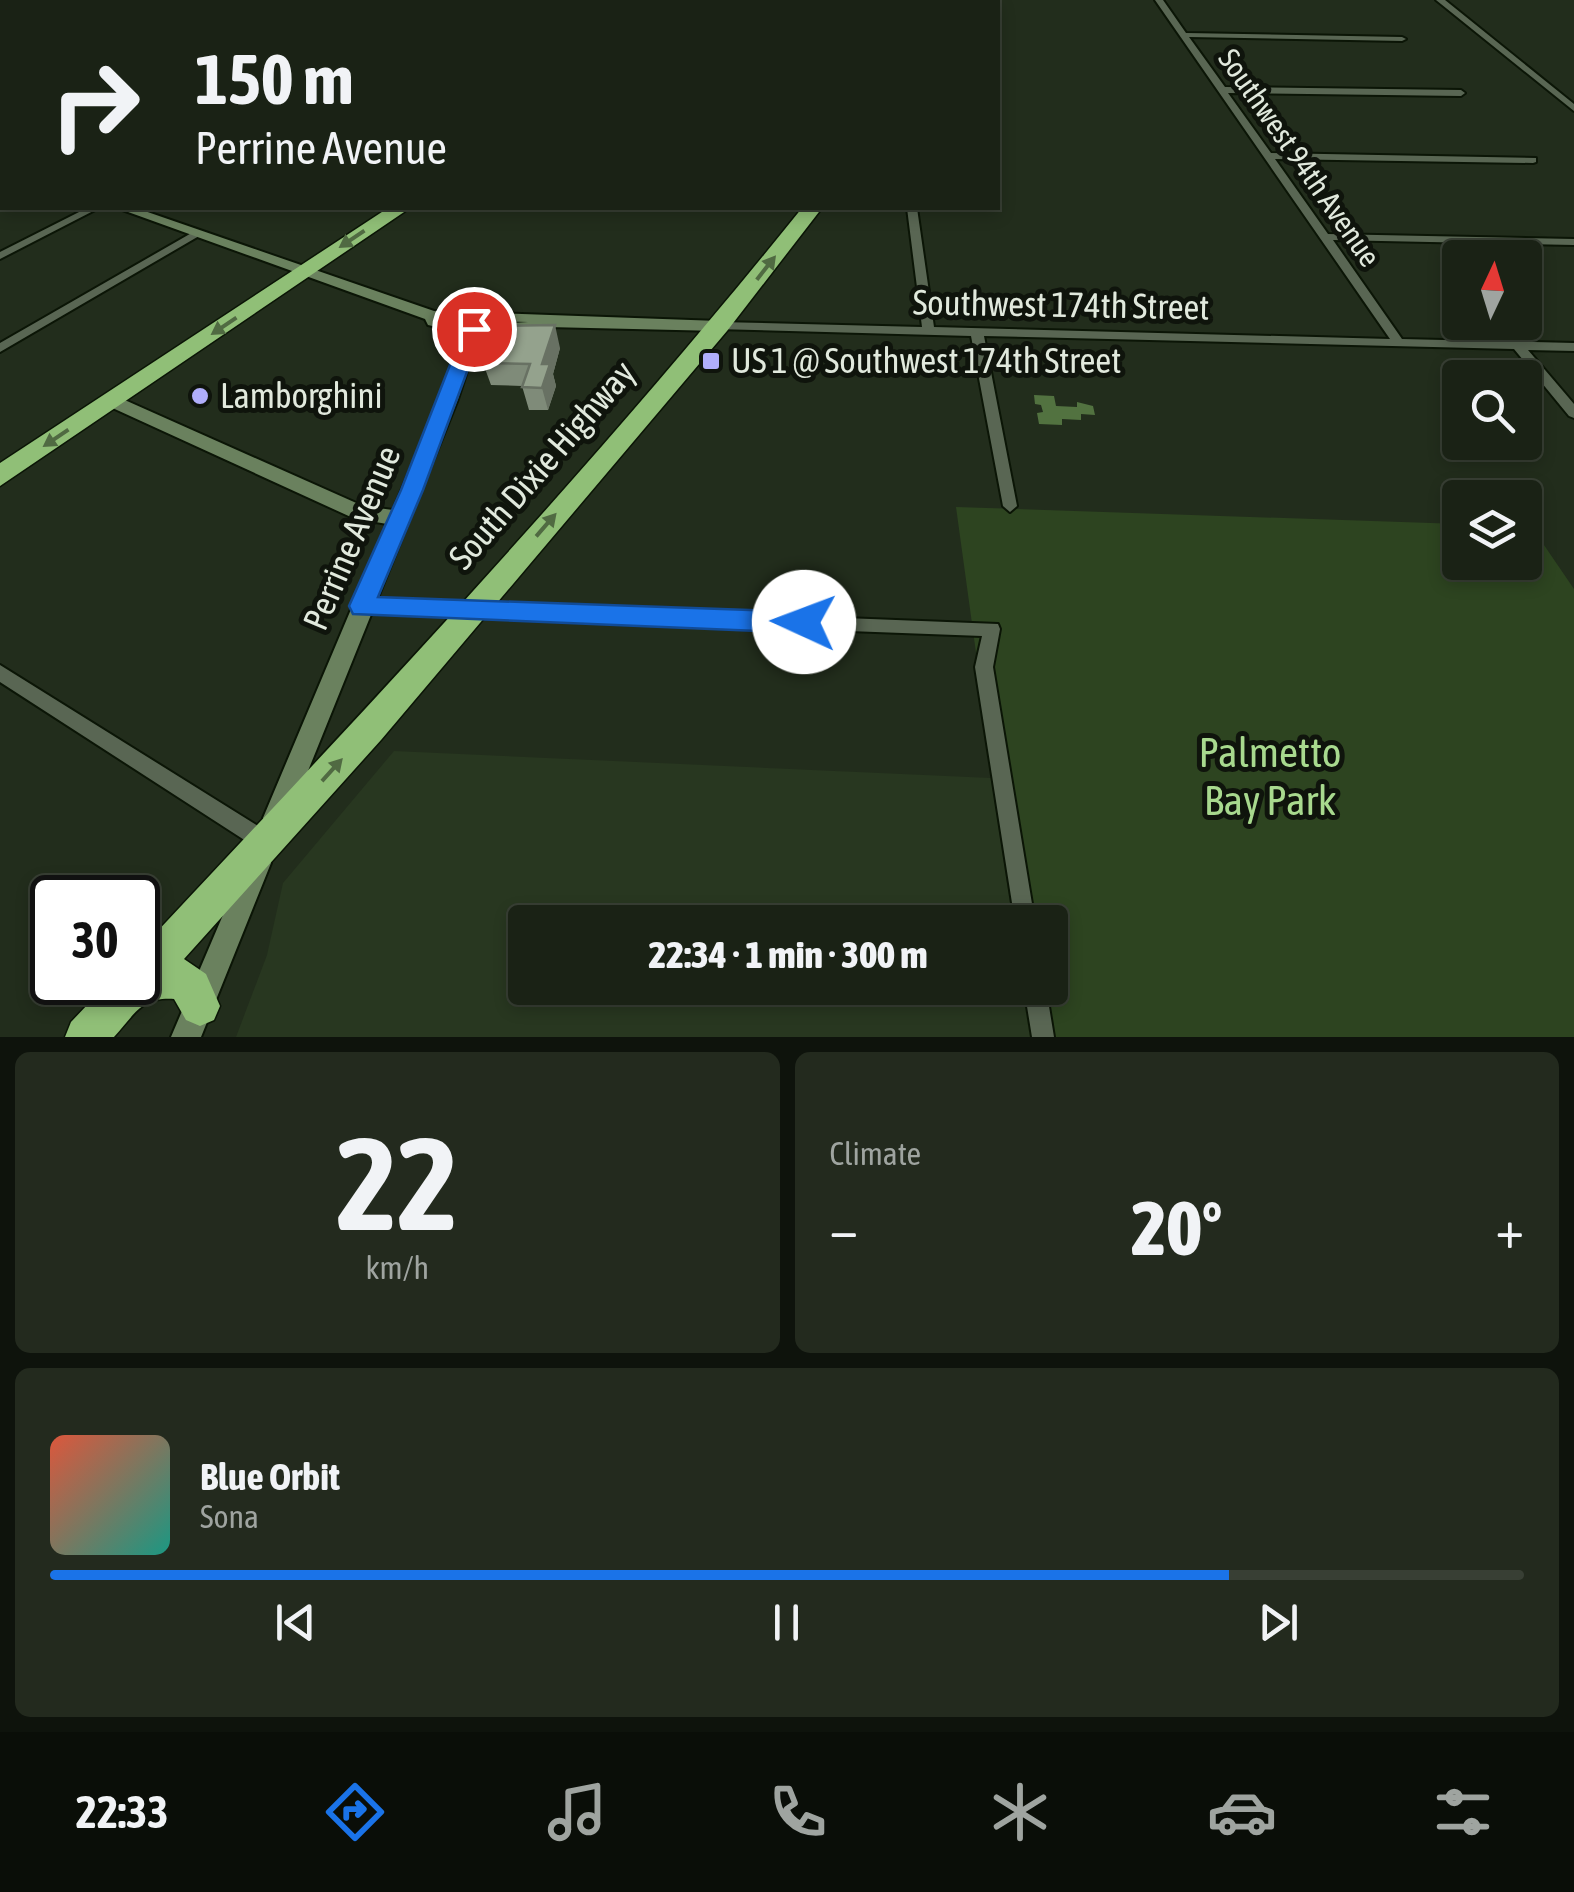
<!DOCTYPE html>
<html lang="en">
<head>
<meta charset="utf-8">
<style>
	body { margin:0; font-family:"Asap Condensed",sans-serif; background:#232a1e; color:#f1f3f6; height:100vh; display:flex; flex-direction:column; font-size:38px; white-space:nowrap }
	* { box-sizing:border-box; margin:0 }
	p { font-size:32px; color:#9fa4a0 }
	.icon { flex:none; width:55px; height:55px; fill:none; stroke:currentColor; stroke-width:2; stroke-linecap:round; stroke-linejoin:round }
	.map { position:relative; height:1037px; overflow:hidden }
	.details { display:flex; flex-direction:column; gap:15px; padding:15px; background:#0e130c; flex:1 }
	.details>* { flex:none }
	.guide { position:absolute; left:0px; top:0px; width:1000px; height:210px; box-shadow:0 5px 15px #0003,0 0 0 2px #383f34; background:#1a2215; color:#f1f3f6; overflow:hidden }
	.needle { width:65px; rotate:4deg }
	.buttons { position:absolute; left:1442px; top:240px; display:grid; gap:20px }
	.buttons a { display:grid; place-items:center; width:100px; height:100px; border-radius:10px; background:#1a2215; box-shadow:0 5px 15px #0003,0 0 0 2px #383f34; font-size:50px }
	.speed { position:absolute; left:30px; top:875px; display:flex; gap:20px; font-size:50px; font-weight:700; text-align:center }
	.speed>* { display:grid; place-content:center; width:130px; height:130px; border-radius:50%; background:#1a2215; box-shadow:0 5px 15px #0003,0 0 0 2px #383f34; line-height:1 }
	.speed .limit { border:5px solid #111; border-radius:15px; background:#fff; color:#111 }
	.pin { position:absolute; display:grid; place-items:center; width:85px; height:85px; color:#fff; margin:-42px; border:5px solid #fff; border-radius:50%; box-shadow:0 2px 10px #0007 }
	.me { position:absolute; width:110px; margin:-55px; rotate:272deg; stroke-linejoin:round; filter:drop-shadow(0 0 8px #0008) }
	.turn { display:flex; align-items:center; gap:35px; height:210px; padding:0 30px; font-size:45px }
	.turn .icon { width:130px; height:130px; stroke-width:2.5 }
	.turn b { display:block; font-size:70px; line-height:85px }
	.big { font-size:75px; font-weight:800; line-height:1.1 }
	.details .tile { flex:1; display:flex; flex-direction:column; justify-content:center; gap:15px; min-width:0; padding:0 35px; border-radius:15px; background:#232a1e }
	.details .dial { align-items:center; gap:0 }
	.dial b { font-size:130px; line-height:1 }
	.song { display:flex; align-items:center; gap:30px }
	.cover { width:120px; height:120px; border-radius:15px; background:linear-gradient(135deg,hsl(10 70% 55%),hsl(170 70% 35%)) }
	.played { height:10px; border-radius:5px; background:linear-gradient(90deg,#1a73e8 80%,#383f34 80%) }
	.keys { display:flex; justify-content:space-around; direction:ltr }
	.heat { display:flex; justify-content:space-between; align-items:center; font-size:55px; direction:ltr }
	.details .tiles { flex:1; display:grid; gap:15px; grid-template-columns:1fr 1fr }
	.tile:last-child { grid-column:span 2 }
	.trip { position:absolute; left:508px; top:905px; width:560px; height:100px; border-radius:10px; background:#1a2215; box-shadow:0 5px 15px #0003,0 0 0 2px #383f34; font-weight:800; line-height:100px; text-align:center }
	.tabs { display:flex; height:160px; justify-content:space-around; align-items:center; background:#0a0e08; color:#9fa4a0 }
	.tabs .icon { width:70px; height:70px }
	.tabs .selected { color:#1a73e8 }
	.tabs b { font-size:45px; color:#f1f3f6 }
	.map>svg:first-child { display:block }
	.built { fill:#283720 }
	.green { fill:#2d4420 }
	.water { fill:#527240 }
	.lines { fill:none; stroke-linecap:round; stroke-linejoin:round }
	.street-casing { stroke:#0b1506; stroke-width:4 }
	.secondary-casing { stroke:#0b1506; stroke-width:4 }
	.highway-casing { stroke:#0b1506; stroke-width:3 }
	.street { fill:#596653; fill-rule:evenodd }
	.secondary { fill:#6a815e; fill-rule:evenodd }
	.highway { fill:#90bf77; fill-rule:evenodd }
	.wall { fill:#7f8b79 }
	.shaded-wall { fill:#687163 }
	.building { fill:#94a28d; stroke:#687163; stroke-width:2.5 }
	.oneway { fill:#506a42 }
	.route { fill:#1a73e8; stroke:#114b97; stroke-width:2.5 }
	.poi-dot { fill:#b0aefa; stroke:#0f140c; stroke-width:4 }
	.labels { text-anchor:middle; stroke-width:10; stroke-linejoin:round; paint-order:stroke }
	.far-street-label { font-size:30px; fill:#e1e9dd; stroke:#0f140c }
	.street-label { font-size:35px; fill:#e1e9dd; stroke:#0f140c }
	.poi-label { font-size:35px; fill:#e1e9dd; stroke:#0f140c; text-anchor:start }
	.near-park-label { font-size:42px; fill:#a8d98e; stroke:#0f140c }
</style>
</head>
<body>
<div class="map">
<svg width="1574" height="1037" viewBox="0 0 1574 1037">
	<rect width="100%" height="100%" fill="#222d1c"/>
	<path class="built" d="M394 751 991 778 1013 922H525V988H1022L1030 1037H236L267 955 283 883Z"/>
	<path class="green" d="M956 507 1460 524V562H1525V526H1531L1574 589V1037H1030L1022 988H1050V922H1013Z"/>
	<path class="water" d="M1034 395 1054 396 1056 406 1077 407V402L1093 406 1095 415 1081 414V420L1062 419V425L1039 424 1037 413 1043 412 1041 405 1035 404Z"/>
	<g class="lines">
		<g class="street-casing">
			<path id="street" d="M0 0H35L38 2 0 3Z
				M1155 0H1163L1186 33 1402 37 1406 39 1402 41 1189 37 1225 87 1461 90 1465 93 1461 96 1228 93 1271 153 1536 158V162L1533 163 1275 159 1328 234 1574 239V245L1333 240 1402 339 1574 343V351L1528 350 1574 404V418L1569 416 1514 349 984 336 1017 506 1010 512 1003 506 971 336 715 329V323L719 322 922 327 907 208H917L934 327 1390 339Z
				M1436 0H1445L1574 104V111Z
				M2 75V82L0 83V76Z
				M87 208H99L0 259V252Z
				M195 231 200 234 199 236 0 352V343Z
				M362 599 998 624 1000 629 993 667 1035 922H1015L975 667 982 636 362 613 356 611 354 606 356 601Z
				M0 665 274 836 277 843 274 850 267 853 260 850 0 682Z
				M1024 988H1046L1054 1037H1032Z"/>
		</g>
		<g class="secondary-casing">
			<path id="secondary" d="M2 162V170L0 171V163Z
				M117 208H136L434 311 719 321 727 326 719 331 547 327 519 334 479 335 458 399 289 818 285 827 276 831 267 827 263 818 387 524 353 518 106 405 103 401 112 395 118 397 363 506 393 510 440 399 463 333 428 325 425 319ZM483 321 528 322 482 325Z
				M258 850 267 854 271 863 201 1037H171L249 854Z"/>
		</g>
		<g class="highway-casing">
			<path id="highway" d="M905 0H919V2H906Z
				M388 208H410L0 486V463Z
				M802 208H822L727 331 381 740 184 959 206 974 220 1006 214 1020 200 1026 186 1020 174 999C141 997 135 1014 114 1037H65L71 1022 109 982H138V952C365 710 594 467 802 208Z"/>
		</g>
		<use href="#street" class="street"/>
		<use href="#secondary" class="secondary"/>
		<use href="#highway" class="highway"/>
	</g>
	<path class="wall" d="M560 348 553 374 556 386 548 410H529L522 386 491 385 483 363Z"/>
	<path class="shaded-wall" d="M555 325 560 348 553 374 556 386 548 410 542 388V364Z"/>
	<path class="building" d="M555 325 542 364H550L542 388 522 387 530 364 483 363 494 326Z"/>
	<defs><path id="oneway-solid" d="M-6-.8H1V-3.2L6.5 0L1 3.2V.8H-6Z" transform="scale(2.5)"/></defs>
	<g class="oneway">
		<use href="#oneway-solid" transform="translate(352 239) rotate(146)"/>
		<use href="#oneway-solid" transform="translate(766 268) rotate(-52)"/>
		<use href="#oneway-solid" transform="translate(224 326) rotate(146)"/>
		<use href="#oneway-solid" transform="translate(56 438) rotate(146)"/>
		<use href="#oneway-solid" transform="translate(546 525) rotate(-49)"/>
		<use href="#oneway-solid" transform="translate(332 770) rotate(-48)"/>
	</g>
	<path class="route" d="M474 323 483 329 423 490 378 597 804 612 813 615 817 622 813 630 804 633 353 614 349 606 401 490 464 329Z"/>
	<g class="poi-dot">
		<rect x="701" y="351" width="20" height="20" rx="5"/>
		<circle cx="200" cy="396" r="10"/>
	</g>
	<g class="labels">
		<g class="far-street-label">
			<text transform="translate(1299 158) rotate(55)" y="10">Southwest 94th Avenue</text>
		</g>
		<g class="street-label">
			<text transform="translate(1061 305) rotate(1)" y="12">Southwest 174th Street</text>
			<text transform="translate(542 465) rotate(-49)" y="12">South Dixie Highway</text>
			<text transform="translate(352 538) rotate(-67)" y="12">Perrine Avenue</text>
		</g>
		<g class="poi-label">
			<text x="731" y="373">US 1 @ Southwest 174th Street</text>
			<text x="220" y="408">Lamborghini</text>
		</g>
		<g class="near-park-label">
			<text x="1270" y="767">Palmetto<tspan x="1270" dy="48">Bay Park</tspan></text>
		</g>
	</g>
</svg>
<div class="buttons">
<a><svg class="needle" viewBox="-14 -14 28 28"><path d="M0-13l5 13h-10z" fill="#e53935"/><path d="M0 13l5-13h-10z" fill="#9fa4a0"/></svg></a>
<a><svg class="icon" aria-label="search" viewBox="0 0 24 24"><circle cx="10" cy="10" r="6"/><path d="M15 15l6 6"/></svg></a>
<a><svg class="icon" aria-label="layers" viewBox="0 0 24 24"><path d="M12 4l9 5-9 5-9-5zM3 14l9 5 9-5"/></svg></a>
</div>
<div class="speed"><div class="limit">30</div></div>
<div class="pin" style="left:474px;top:329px;background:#d93025"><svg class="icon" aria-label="arrive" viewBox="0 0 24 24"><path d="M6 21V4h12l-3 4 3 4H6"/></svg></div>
<svg class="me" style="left:804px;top:622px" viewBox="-20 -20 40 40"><circle r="19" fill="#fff"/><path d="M0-13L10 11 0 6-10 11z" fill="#1a73e8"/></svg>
<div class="trip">22:34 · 1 min · 300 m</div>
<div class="guide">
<div class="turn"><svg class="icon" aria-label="right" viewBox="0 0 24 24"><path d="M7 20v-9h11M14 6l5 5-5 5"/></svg><div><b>150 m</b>Perrine Avenue</div></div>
</div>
</div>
<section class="details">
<div class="tiles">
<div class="tile dial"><b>22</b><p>km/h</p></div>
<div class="tile"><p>Climate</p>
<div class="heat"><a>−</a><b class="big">20°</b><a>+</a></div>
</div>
<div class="tile">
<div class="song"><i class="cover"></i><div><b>Blue Orbit</b><p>Sona</p></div></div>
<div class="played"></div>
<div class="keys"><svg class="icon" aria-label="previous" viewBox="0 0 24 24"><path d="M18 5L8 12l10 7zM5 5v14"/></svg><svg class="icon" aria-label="pause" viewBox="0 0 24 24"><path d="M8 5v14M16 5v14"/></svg><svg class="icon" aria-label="next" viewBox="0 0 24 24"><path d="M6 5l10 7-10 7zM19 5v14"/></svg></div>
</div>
</div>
</section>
<nav class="tabs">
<b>22:33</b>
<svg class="icon selected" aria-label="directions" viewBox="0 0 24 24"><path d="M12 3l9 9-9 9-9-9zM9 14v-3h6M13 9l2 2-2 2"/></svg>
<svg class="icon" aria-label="music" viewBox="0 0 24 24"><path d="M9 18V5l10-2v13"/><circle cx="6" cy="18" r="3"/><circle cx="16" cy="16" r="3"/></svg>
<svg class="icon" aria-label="phone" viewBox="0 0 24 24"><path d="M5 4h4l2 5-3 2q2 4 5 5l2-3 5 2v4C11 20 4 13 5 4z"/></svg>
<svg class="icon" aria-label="climate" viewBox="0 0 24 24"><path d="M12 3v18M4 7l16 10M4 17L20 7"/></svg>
<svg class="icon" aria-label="car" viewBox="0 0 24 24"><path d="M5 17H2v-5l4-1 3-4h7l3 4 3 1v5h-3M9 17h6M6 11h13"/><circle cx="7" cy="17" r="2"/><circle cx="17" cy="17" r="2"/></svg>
<svg class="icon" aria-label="filters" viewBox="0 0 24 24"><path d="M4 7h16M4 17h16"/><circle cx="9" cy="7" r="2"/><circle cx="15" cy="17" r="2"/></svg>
</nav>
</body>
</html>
